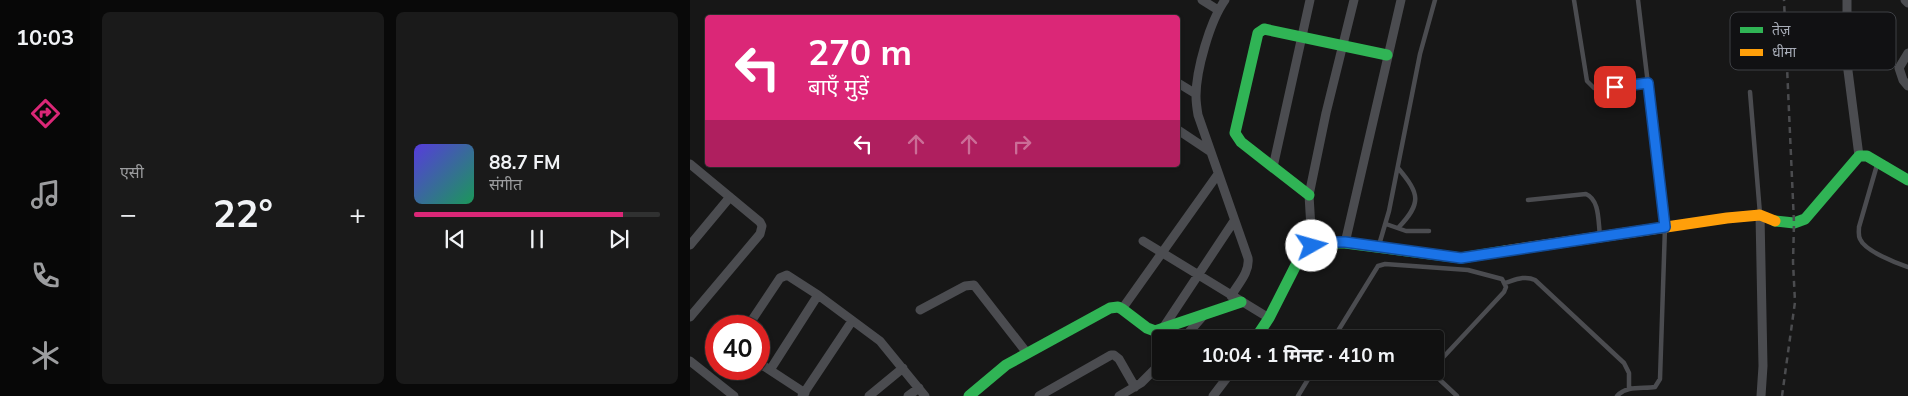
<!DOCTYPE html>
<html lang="hi">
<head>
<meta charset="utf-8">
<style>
	body { margin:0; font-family:Mulish,"Noto Sans Devanagari",sans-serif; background:#1a1a1a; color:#f1f3f6; height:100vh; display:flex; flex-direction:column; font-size:19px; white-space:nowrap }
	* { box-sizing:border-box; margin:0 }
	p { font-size:16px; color:#9c9d9f }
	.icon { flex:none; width:28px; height:28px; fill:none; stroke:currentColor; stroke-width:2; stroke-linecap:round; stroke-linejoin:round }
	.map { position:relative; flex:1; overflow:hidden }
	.panel { display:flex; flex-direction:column; gap:12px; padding:12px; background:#090909; width:600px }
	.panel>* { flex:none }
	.hud { position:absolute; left:15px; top:15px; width:475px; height:152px; border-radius:5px; box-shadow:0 1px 4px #0004,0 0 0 1px #303131; background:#db2777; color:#fff; overflow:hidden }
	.speed { position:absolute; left:15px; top:315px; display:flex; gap:10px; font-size:25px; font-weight:700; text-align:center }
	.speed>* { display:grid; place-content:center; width:65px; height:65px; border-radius:50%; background:#111; box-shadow:0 1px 4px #0004,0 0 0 1px #303131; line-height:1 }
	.speed .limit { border:8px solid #d22; background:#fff; color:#111 }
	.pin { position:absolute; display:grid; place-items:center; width:42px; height:42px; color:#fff; margin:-21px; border-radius:10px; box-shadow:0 2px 8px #0006 }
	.me { position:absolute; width:55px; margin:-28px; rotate:83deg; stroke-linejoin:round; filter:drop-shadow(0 0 4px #0008) }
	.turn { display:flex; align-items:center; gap:18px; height:105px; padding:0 20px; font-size:22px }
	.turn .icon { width:65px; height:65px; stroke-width:2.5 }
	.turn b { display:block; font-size:35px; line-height:42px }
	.lanes { display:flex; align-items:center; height:48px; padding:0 20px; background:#0003; justify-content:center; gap:25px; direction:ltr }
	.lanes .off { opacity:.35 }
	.big { font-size:38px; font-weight:700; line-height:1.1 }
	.panel .card { flex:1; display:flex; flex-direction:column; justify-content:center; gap:8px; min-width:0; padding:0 18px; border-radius:8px; background:#1a1a1a }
	.song { display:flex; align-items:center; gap:15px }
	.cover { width:60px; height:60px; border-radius:8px; background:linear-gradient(135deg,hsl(250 70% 55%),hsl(150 70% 35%)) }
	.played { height:5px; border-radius:2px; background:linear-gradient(90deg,#db2777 85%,#303131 85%) }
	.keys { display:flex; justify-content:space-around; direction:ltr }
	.heat { display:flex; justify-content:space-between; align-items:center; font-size:28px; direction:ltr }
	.panel .tiles { flex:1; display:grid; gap:12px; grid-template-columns:repeat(2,1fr) }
	.trip { position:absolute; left:462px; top:330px; width:292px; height:50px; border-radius:5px; background:#111; box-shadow:0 1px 4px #0004,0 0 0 1px #303131; font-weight:700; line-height:50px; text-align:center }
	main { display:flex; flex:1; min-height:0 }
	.dock { display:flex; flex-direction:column; width:90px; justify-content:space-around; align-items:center; background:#070707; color:#9c9d9f }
	.dock .icon { width:35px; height:35px }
	.dock .current { color:#db2777 }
	.dock b { font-size:22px; color:#f1f3f6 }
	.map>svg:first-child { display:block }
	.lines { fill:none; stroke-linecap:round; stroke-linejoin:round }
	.lane { stroke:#4b4c50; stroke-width:4.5 }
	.street { stroke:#4b4c50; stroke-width:9 }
	.fast { stroke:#30b455; stroke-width:11 }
	.slow { stroke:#ff9f0a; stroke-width:11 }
	.rail { stroke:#4b4c4f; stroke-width:2.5; stroke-dasharray:6 5; stroke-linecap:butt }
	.route-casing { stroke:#114b97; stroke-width:12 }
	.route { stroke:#1a73e8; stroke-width:9 }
	.key { fill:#111113; stroke:#3e4045; stroke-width:1 }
	.key-label { font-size:14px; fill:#a8adb8 }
</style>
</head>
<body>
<main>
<nav class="dock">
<b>10:03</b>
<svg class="icon current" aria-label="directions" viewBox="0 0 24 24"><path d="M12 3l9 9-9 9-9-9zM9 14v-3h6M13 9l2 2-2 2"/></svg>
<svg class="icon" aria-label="music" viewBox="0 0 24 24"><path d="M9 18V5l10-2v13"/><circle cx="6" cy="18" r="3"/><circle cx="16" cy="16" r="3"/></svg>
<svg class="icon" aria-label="phone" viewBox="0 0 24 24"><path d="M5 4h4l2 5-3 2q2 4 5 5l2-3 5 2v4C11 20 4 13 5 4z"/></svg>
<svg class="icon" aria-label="climate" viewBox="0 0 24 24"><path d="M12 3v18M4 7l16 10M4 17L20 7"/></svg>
</nav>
<section class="panel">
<div class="tiles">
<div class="card"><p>एसी</p>
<div class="heat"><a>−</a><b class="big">22°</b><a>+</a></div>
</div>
<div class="card">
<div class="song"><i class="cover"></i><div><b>88.7 FM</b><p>संगीत</p></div></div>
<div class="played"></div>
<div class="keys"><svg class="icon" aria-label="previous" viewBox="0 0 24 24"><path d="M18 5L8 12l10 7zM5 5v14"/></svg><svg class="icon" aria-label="pause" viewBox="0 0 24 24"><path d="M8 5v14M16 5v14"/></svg><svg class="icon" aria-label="next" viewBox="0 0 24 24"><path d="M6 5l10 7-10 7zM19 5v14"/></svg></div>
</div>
</div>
</section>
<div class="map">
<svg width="1218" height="396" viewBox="0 0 1218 396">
	<rect width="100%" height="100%" fill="#171717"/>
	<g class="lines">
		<path class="lane" d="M884 0 897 81 904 88 909 89 958 83
			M1060 92 1070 214
			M1187 165 1169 227C1169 231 1168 235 1170 239 1175 251 1206 263 1218 267
			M708 168C730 194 732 203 708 228
			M838 200 896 194C910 200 908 222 910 235
			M696 224 716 231H739
			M689 245 699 211 730 54 745 0
			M815 283C825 280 835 275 845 280L934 363 939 373V389
			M643 339 688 266 695 264 778 270 812 279 816 287 814 292 746 365
			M745 371 750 380 767 396
			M608 396 623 371
			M927 396C937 385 952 389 965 387L970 379 975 227 948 0"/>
		<path class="street" d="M512 0 528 10
			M535 0C520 21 506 70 506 96 506 102 507 109 508 115L558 258C560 272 548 284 541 296
			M1157 0V63L1169 156
			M1215 0 1218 3
			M1218 53 1209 68 1213 80 1218 86
			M488 83 506 94
			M488 130 521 152
			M0 164 70 222 72 226 70 234 0 317
			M583 167 620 0
			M1070 215 1073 366 1071 396
			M453 241 579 318
			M655 243 711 0
			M0 245 40 197
			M622 245 619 195 636 113 664 0
			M432 309 528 174
			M230 310 275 286 284 285 337 353
			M58 326 90 278 97 275 128 295 190 341 235 396
			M473 328 544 221
			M493 339 513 316
			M0 361 44 396
			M69 363 115 393
			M80 370 128 295
			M112 396 162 321
			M179 396 213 368
			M218 396 229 388
			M349 396 421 355H424L429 359 445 387
			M429 396 451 383 471 363
			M523 396 542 371"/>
		<path class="fast" d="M619 195 551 142 545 133 568 33 574 29 697 55
			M1085 221 1104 223 1115 219 1169 156H1177L1218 180
			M565 339 579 318 609 259 622 245 631 243H655L771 258 815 251
			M279 396 316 365 420 308 428 307 432 309 457 328 465 331 551 302"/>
		<path class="slow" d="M815 251 1037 218 1070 215 1085 221"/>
		<path class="rail" d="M1092 396 1105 302 1103 262 1104 223 1094 0"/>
	</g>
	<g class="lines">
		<g class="route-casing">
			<path id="route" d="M622 246 631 242H655L771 258 975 227 958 83 925 87"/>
		</g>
		<use href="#route" class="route"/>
	</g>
	<rect x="1040" y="12" width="166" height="58" rx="8" class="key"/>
	<rect x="1050" y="27" width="23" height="6" fill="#30b455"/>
	<rect x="1050" y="49" width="23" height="7" fill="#ff9f0a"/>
	<g class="key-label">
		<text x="1082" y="35">तेज़</text>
		<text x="1082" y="57">धीमा</text>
	</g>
</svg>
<div class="speed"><div class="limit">40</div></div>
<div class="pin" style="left:925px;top:87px;background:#d93025"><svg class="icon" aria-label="arrive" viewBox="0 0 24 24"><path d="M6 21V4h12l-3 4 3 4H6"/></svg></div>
<svg class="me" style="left:622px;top:246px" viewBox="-20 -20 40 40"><circle r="19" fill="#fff"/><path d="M0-13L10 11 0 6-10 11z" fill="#1a73e8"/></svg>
<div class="trip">10:04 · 1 मिनट · 410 m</div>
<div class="hud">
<div class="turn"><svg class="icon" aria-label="left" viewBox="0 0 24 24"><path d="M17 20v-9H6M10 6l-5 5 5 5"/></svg><div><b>270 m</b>बाएँ मुड़ें</div></div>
<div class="lanes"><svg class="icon" aria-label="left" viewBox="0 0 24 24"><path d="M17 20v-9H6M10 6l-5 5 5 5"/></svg><svg class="icon off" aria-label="ahead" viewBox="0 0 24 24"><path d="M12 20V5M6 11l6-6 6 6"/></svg><svg class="icon off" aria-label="ahead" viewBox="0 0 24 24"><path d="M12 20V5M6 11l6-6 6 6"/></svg><svg class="icon off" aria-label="right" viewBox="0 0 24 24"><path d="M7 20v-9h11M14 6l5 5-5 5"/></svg></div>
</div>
</div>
</main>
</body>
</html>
